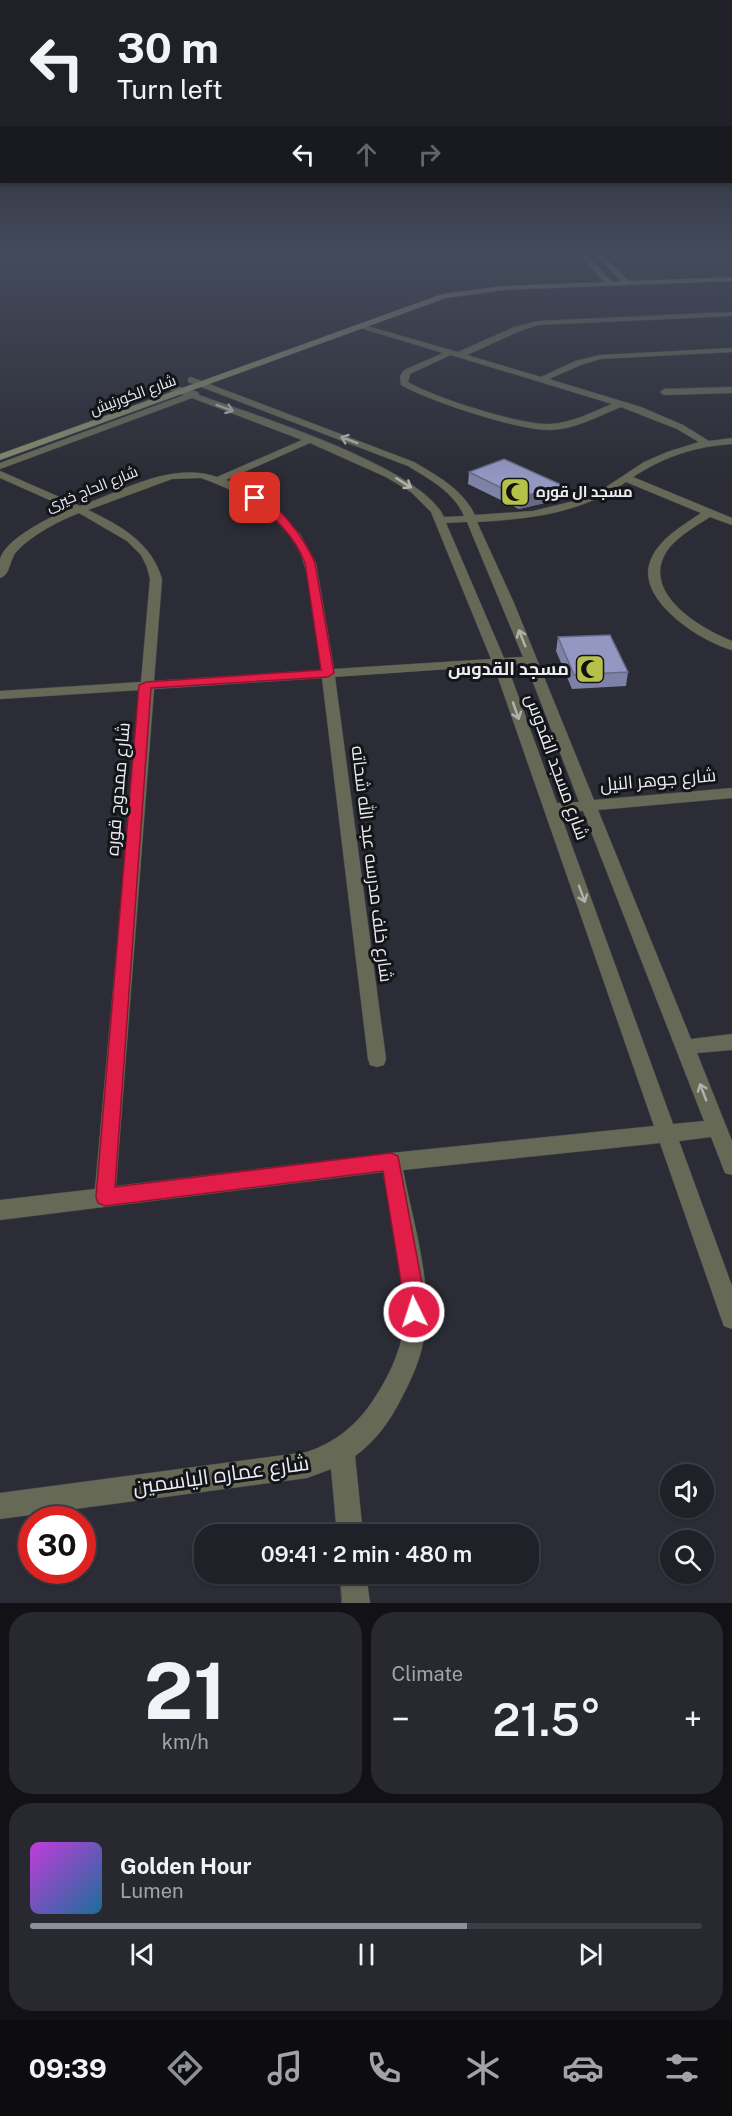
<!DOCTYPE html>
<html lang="en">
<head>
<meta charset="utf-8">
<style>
	body { margin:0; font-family:"Public Sans",Cairo,sans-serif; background:#282930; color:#f1f3f6; height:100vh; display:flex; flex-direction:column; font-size:22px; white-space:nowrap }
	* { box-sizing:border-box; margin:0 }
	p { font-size:20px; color:#a2a3a8 }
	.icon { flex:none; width:33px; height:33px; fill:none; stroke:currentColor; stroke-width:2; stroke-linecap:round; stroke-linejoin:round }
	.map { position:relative; height:1603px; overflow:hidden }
	.drawer { display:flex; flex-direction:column; gap:9px; padding:9px; background:#121216; flex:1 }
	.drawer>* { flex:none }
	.hud { position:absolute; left:0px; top:0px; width:732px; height:183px; box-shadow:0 2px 4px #0004,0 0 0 2px #3d3e45; background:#202128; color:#f1f3f6; overflow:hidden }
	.tools { position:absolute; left:660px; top:1464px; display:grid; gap:12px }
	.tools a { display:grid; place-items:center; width:54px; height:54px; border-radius:50%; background:#202128; box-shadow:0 2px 4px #0004,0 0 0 2px #3d3e45; font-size:30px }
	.speed { position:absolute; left:18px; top:1506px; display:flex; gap:12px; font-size:30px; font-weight:700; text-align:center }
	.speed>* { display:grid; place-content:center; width:78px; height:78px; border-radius:50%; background:#202128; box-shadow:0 2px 4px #0004,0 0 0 2px #3d3e45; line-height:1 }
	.speed .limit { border:9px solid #d22; background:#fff; color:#111 }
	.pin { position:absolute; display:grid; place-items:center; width:51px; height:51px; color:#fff; margin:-26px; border-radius:12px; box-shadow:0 3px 9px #0006 }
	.me { position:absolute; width:66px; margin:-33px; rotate:356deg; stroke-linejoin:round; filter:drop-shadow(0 0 4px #0008) }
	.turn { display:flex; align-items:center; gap:21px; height:126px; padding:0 18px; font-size:27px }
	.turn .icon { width:78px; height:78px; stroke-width:2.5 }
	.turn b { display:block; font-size:42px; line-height:51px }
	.lanes { display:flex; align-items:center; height:57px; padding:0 18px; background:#0003; justify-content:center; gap:30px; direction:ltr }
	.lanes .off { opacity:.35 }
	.big { font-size:45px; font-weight:600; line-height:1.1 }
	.drawer .tile { flex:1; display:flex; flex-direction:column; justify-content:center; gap:9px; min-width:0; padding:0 21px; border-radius:24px; background:#282930 }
	.drawer .dial { align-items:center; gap:0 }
	.dial b { font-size:78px; line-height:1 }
	.song { display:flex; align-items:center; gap:18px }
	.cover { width:72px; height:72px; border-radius:9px; background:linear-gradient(135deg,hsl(290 70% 55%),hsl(200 70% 35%)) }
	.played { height:6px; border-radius:3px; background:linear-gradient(90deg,#8c9099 65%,#3d3e45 65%) }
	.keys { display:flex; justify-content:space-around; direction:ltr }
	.heat { display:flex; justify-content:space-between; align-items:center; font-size:33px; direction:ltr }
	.drawer .tiles { flex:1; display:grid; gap:9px; grid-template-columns:1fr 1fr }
	.tile:last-child { grid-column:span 2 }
	.trip { position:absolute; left:194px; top:1524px; width:345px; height:60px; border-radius:24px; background:#202128; box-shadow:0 2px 4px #0004,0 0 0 2px #3d3e45; font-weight:600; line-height:60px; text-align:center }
	.tab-bar { display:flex; height:96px; justify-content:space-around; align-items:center; background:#0d0d10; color:#a2a3a8 }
	.tab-bar .icon { width:42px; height:42px }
	.tab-bar .active { color:#8c9099 }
	.tab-bar b { font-size:27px; color:#f1f3f6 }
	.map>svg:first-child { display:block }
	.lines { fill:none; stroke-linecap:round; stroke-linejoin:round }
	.street-casing { stroke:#464750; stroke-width:1 }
	.secondary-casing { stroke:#464750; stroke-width:1 }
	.street { fill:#676957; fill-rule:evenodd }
	.secondary { fill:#878b6f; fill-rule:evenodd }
	.wall { fill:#7e82a6 }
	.shaded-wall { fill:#676a87 }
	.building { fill:#9397c1; stroke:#676a87; stroke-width:1.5 }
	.oneway { stroke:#b0b2ad }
	.route { fill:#e11d48; stroke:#92132f; stroke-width:1.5 }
	.labels { text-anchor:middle; stroke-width:6; stroke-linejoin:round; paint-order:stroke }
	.far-street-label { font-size:15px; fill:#ecedf3; stroke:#141519 }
	.far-poi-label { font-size:15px; font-weight:bold; fill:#ecedf3; stroke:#141519; text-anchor:start }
	.poi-label { font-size:18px; font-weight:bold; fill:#ecedf3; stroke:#141519; text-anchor:end }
	.street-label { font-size:18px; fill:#ecedf3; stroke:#141519 }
	.near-street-label { font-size:21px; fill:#ecedf3; stroke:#141519 }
</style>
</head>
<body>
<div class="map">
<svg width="732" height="1603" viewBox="0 0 732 1603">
	<rect width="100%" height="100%" fill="#2b2c35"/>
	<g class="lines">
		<g class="street-casing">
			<path id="street" d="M732 312V316L538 325 520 331 467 355 541 377 575 361 600 355 732 348V352L600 359 581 365 549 379 641 407 683 425 709 441 732 438V444C696 446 663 457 633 477L732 518V525L710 517C696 526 680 535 669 548 637 591 699 628 732 641V650C702 642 640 603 649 565 656 540 681 527 701 513L626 482C582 513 530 519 477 522L514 603 594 800 732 788V798L598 810 691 1039 732 1034V1050L697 1053 732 1141V1175L725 1173 711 1137 679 1141 732 1286V1329L724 1326 721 1318 660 1143 403 1170C413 1223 435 1290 423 1343 419 1363 410 1382 401 1399 390 1421 375 1442 355 1456L363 1534H337L331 1469 307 1478 0 1519V1493L307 1452C336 1442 357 1425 374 1399 385 1382 394 1365 400 1345 413 1293 392 1224 383 1172L0 1220V1200L95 1189 140 690 0 699V691L141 682 150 579 147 567 141 555 127 541 79 513C57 522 33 534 17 551 9 559 11 575 0 578 0 572 0 565 0 559 6 538 52 516 70 509L0 478V471L80 506C122 491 172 461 217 477L302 440 192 398 0 469V463L184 395 167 389 166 387 170 384 198 392 199 395C252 414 422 467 444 517L464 516C454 492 429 479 408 466L188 382V378L191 377 414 462C438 476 463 490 475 515L533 511 582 499 603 489 644 462 667 452 699 442 677 429 621 407C598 416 576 429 551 430 519 431 429 401 401 385L400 376 404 370 443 353 360 328V324L458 352 514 327 538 321ZM451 355 612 404C592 412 572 423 550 424 520 425 435 398 408 382L410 374ZM310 443 386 477 411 492 431 512 491 659 334 669 316 563 300 534 275 507 242 486 226 480ZM201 478C243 493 291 517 304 564 313 594 316 638 321 670L154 681 162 579C151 542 121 526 88 510L172 479ZM467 522 523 657 504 658 446 523ZM526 664 579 802 557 803 507 665ZM494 666 654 1126 391 1153 116 1186 154 689 322 678 368 1059 370 1065 377 1067 384 1065 386 1059 335 677ZM583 811 704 1121 673 1124 560 813Z
				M732 387V393L664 395 660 392 664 389Z
				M340 1574H366L370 1603H342Z"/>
		</g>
		<g class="secondary-casing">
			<path id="secondary" d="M580 255H587L612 282 621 281 596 255H603L629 281 732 277V281L504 290 446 298 0 460V454L442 294 504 286 604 282Z"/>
		</g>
		<use href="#street" class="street"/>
		<use href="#secondary" class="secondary"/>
	</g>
	<path class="wall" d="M469 472 564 486 562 499 519 509 468 484Z
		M558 637 628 672 626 686 572 689 556 651Z"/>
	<path class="shaded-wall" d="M564 486 562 499 519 509 520 497Z"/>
	<path class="building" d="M504 459 564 486 520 497 469 472Z
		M610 635 628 672 574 675 558 637Z"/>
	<defs><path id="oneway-shaft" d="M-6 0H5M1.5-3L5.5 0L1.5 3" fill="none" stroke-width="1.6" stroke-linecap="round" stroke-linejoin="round" transform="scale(1.5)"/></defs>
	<g class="oneway">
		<use href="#oneway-shaft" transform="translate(225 408) rotate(21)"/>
		<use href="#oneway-shaft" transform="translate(349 440) rotate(-159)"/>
		<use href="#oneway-shaft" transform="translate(404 483) rotate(32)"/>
		<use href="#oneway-shaft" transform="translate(522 638) rotate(-112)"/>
		<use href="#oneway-shaft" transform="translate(516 711) rotate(71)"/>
		<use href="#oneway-shaft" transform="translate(582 894) rotate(70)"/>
		<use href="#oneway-shaft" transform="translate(703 1092) rotate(-111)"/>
	</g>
	<linearGradient id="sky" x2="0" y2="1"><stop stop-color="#18181d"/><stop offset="0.53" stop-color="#444b5c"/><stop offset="1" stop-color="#444b5c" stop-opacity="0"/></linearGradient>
	<rect width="732" height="479" fill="url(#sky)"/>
	<path class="route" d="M252 496C274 494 308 544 315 563L334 673 328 677 151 688 115 1187 391 1153 398 1156 424 1294V1312L421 1320 414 1323 406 1320 403 1312V1294L383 1171 105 1206 98 1203 96 1197 139 685 146 682 321 670 305 563C294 535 275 518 252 500Z"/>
	<defs>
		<g id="mosque-square" transform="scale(1.5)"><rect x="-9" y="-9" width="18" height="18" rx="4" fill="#b6c149" stroke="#141519"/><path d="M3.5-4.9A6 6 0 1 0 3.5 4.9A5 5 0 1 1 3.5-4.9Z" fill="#111"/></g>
	</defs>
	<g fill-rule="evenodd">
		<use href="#mosque-square" x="515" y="492"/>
		<use href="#mosque-square" x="590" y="669"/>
	</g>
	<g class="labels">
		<g class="far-street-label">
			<text transform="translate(133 395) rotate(-20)" y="5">شارع الكورنيش</text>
			<text transform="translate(92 489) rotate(-22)" y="5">شارع الحاج خيرى</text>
		</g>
		<g class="far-poi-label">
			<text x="536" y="497">مسجد ال قوره</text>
		</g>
		<g class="poi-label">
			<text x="569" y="675">مسجد القدوس</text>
		</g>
		<g class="street-label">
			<text transform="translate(557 767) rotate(70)" y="6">شارع مسجد القدوس</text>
			<text transform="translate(658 780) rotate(-5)" y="6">شارع جوهر النيل</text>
			<text transform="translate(118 789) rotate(-85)" y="6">شارع ممدوح قوره</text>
			<text transform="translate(372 864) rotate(83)" y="6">شارع خلف مدرسه عبد الله شحاته</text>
		</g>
		<g class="near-street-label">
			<text transform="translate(221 1475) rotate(-8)" y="7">شارع عماره الياسمين</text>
		</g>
	</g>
</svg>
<div class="tools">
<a><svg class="icon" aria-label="sound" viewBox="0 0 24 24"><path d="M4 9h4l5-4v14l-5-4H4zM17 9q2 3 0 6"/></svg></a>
<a><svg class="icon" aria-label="search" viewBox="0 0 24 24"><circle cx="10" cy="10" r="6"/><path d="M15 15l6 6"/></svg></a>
</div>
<div class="speed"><div class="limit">30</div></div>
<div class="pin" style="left:255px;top:498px;background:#d93025"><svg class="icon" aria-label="arrive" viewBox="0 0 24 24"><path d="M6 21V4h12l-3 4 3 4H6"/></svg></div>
<svg class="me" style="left:414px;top:1312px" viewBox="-20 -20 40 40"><circle r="17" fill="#e11d48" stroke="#fff" stroke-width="3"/><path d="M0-11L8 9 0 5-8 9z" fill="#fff"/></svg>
<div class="trip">09:41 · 2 min · 480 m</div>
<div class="hud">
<div class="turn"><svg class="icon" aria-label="left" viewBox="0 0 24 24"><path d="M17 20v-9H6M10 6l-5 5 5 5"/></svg><div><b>30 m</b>Turn left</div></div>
<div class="lanes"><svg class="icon" aria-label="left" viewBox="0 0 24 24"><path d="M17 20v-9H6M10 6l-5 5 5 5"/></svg><svg class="icon off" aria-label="ahead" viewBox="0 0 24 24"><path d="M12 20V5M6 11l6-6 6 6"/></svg><svg class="icon off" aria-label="right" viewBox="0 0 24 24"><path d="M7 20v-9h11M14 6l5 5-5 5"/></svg></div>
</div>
</div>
<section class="drawer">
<div class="tiles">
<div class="tile dial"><b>21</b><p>km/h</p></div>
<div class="tile"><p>Climate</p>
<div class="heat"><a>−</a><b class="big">21.5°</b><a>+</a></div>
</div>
<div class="tile">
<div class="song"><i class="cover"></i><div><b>Golden Hour</b><p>Lumen</p></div></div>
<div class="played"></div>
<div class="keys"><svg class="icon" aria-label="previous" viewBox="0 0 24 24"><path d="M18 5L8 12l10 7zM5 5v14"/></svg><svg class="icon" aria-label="pause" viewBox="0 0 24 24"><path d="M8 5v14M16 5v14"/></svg><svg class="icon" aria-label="next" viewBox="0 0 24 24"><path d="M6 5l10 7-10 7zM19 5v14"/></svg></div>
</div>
</div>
</section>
<nav class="tab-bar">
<b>09:39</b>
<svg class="icon active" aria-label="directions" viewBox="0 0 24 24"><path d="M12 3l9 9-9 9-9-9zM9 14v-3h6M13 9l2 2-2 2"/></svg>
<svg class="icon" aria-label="music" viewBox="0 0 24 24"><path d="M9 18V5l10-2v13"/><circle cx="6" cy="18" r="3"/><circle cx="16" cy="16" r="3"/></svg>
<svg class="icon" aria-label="phone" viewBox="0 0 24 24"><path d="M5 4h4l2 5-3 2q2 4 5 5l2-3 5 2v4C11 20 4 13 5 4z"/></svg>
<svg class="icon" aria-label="climate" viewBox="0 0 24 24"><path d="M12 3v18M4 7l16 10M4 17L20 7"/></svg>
<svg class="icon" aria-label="car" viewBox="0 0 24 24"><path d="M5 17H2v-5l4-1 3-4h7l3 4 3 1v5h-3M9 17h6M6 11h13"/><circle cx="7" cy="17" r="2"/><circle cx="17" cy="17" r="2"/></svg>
<svg class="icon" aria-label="filters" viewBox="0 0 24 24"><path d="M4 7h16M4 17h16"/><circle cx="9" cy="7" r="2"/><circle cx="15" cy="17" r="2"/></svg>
</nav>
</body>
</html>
